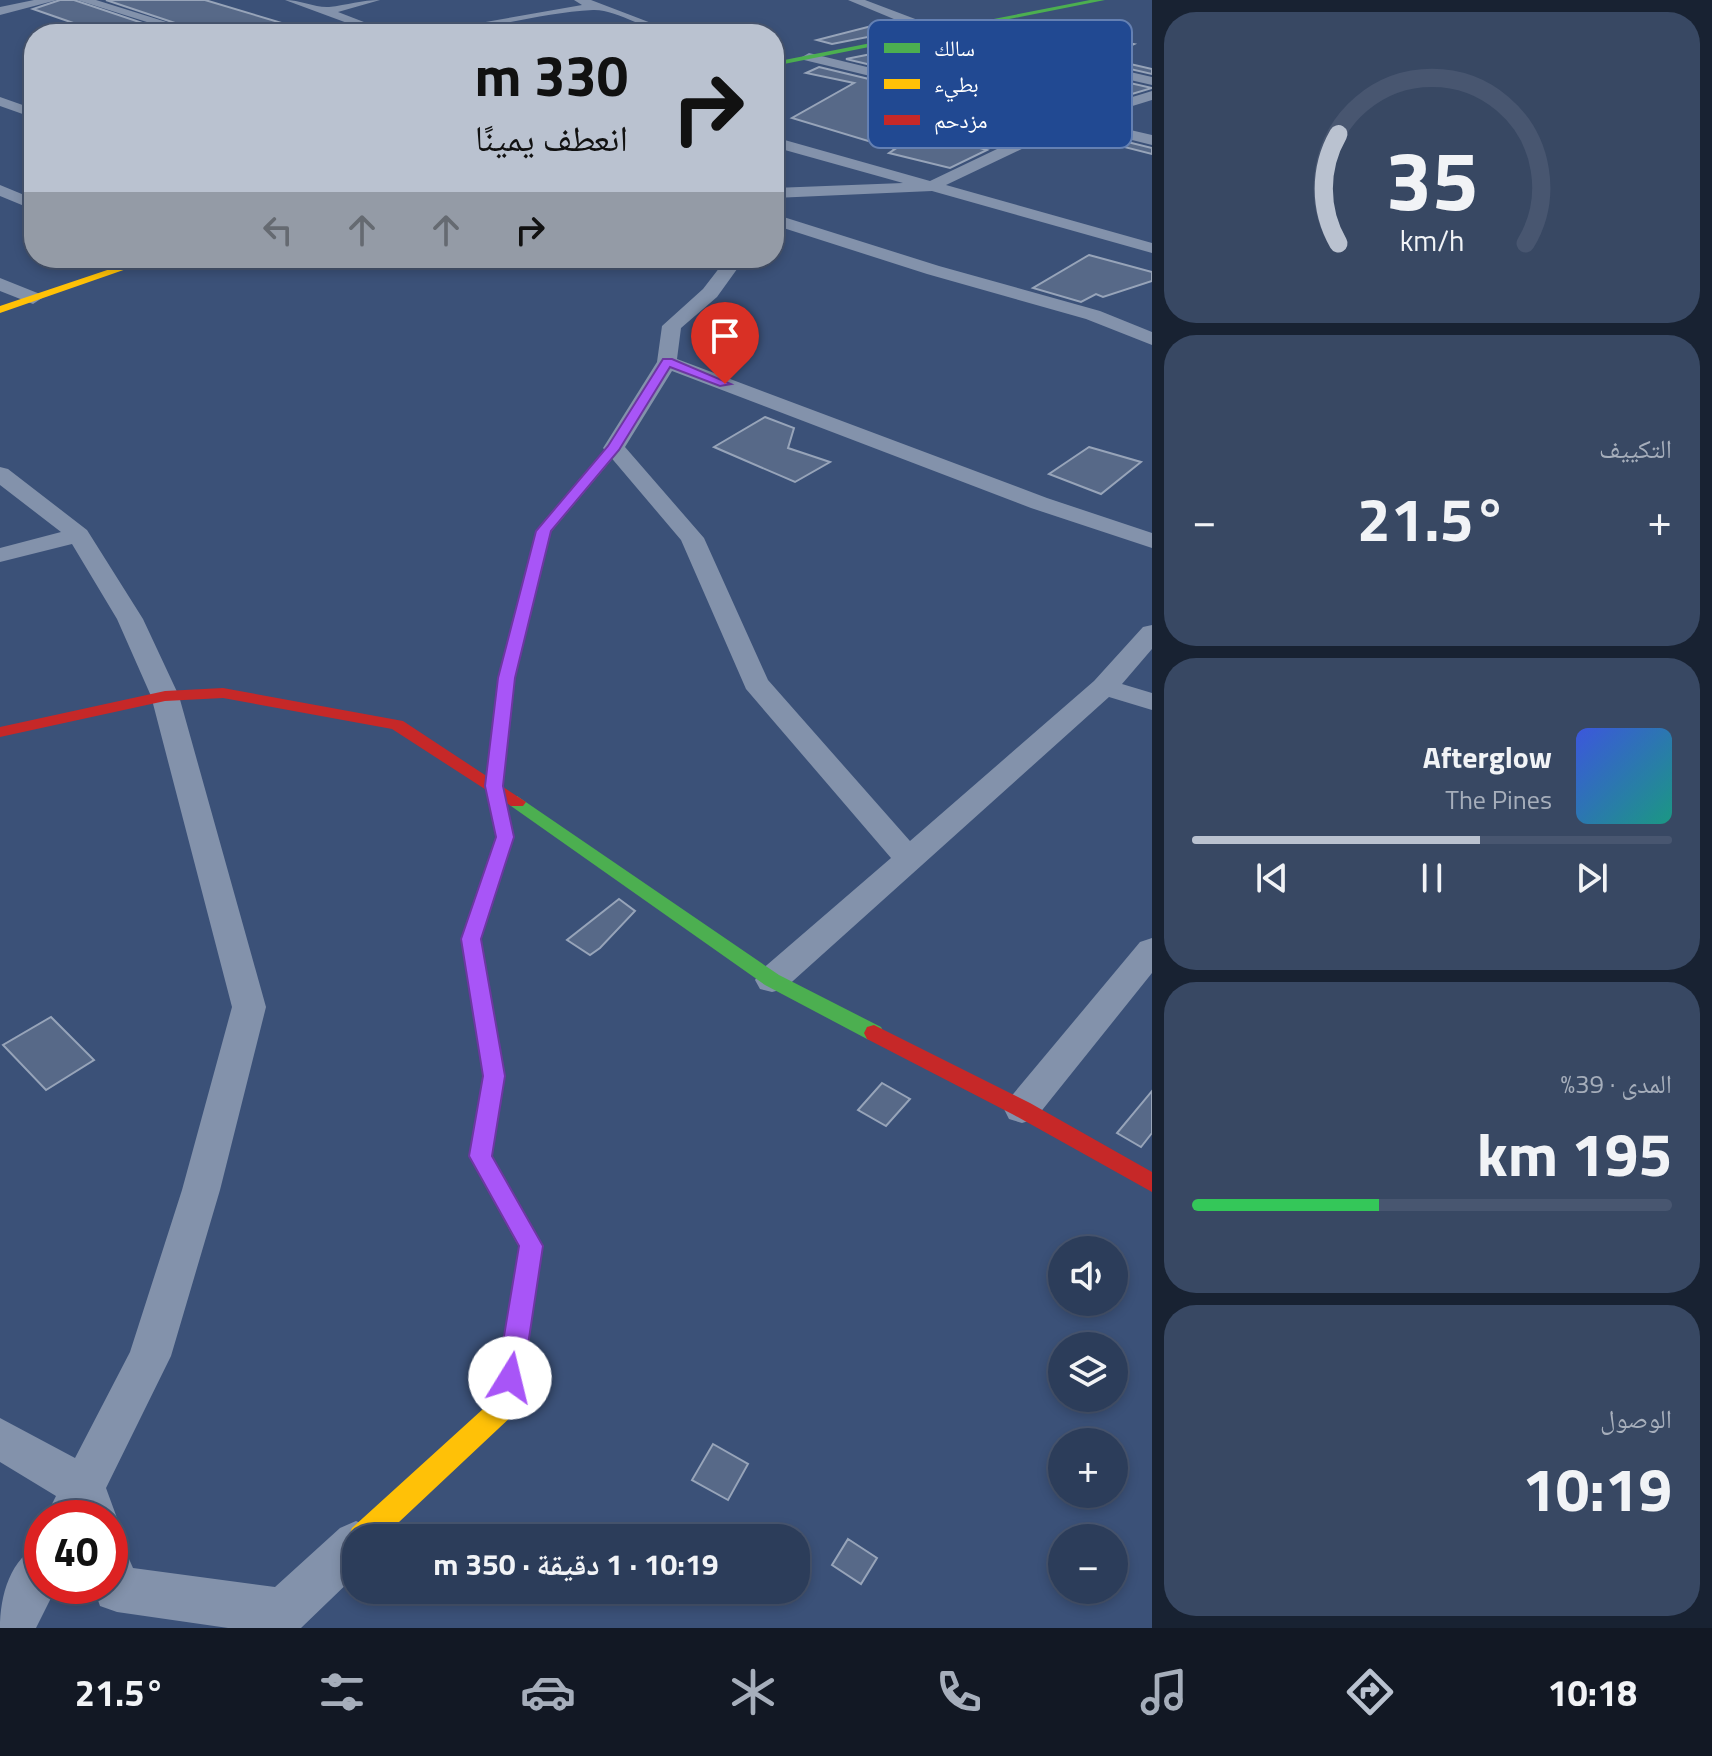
<!DOCTYPE html>
<html lang="ar">
<head>
<meta charset="utf-8">
<style>
	body { margin:0; font-family:"Titillium Web","Noto Naskh Arabic",sans-serif; background:#384863; color:#f1f3f6; direction:rtl; height:100vh; display:flex; flex-direction:column; font-size:30px; white-space:nowrap }
	* { box-sizing:border-box; margin:0 }
	p { font-size:26px; color:#a6aebb }
	.icon { flex:none; width:44px; height:44px; fill:none; stroke:currentColor; stroke-width:2; stroke-linecap:round; stroke-linejoin:round }
	.map { position:relative; flex:1; overflow:hidden; direction:ltr }
	.details { display:flex; flex-direction:column; gap:12px; padding:12px; background:#182232; width:560px }
	.details>* { flex:none }
	.hud { position:absolute; left:24px; top:24px; width:760px; height:244px; border-radius:32px; box-shadow:0 4px 12px #0003,0 0 0 2px #485670; direction:rtl; background:#bac2d0; color:#111; overflow:hidden }
	.tools { position:absolute; left:1048px; top:1236px; display:grid; gap:16px }
	.tools a { display:grid; place-items:center; width:80px; height:80px; border-radius:50%; background:#2c3d5a; box-shadow:0 4px 12px #0003,0 0 0 2px #485670; font-size:40px }
	.speed { position:absolute; left:24px; top:1500px; display:flex; gap:16px; font-size:40px; font-weight:700; text-align:center }
	.speed>* { display:grid; place-content:center; width:104px; height:104px; border-radius:50%; background:#2c3d5a; box-shadow:0 4px 12px #0003,0 0 0 2px #485670; line-height:1 }
	.speed .limit { border:12px solid #d22; background:#fff; color:#111 }
	.pin { position:absolute; display:grid; place-items:center; width:68px; height:68px; color:#fff; margin:-82px -34px; border-radius:50% 50% 50% 0; rotate:-45deg; box-shadow:0 0 8px #0007 }
	.pin .icon { rotate:45deg }
	.me { position:absolute; width:88px; margin:-44px; rotate:9deg; stroke-linejoin:round; filter:drop-shadow(0 0 6px #0008) }
	.turn { display:flex; align-items:center; gap:28px; height:168px; padding:0 24px; font-size:36px }
	.turn .icon { width:104px; height:104px; stroke-width:2.5 }
	.turn b { display:block; font-size:56px; line-height:68px }
	.lanes { display:flex; align-items:center; height:76px; padding:0 24px; background:#0003; justify-content:center; gap:40px; direction:ltr }
	.lanes .off { opacity:.35 }
	.big { font-size:60px; font-weight:700; line-height:1.1 }
	.details .card { flex:1; display:flex; flex-direction:column; justify-content:center; gap:12px; min-width:0; padding:0 28px; border-radius:32px; background:#384863 }
	.details .dial { align-items:center; gap:0 }
	.dial svg { height:208px; overflow:visible; fill:none; stroke:#485670; stroke-width:7; stroke-linecap:round; text-anchor:middle }
	.dial text { fill:#f1f3f6; stroke:none }
	.song { display:flex; align-items:center; gap:24px }
	.cover { width:96px; height:96px; border-radius:12px; background:linear-gradient(135deg,hsl(230 70% 55%),hsl(170 70% 35%)) }
	.played { height:8px; border-radius:4px; background:linear-gradient(90deg,#bac2d0 60%,#485670 60%) }
	.keys { display:flex; justify-content:space-around; direction:ltr }
	.heat { display:flex; justify-content:space-between; align-items:center; font-size:44px; direction:ltr }
	.charge { height:12px; border-radius:6px; background:linear-gradient(90deg,#34c759 39%,#485670 0) }
	.trip { position:absolute; left:342px; top:1524px; width:468px; height:80px; border-radius:32px; background:#2c3d5a; box-shadow:0 4px 12px #0003,0 0 0 2px #485670; font-weight:700; line-height:80px; text-align:center; direction:rtl }
	.dock { display:flex; height:128px; justify-content:space-around; align-items:center; background:#121824; color:#a6aebb }
	.dock .icon { width:56px; height:56px }
	.dock .active { color:#bac2d0 }
	.dock b { font-size:36px; color:#f1f3f6 }
	main { display:flex; flex:1; min-height:0 }
	.map>svg:first-child { display:block }
	.building { fill:#576988; stroke:#97a4b9; stroke-width:2 }
	.lines { fill:none; stroke-linecap:round; stroke-linejoin:round }
	.street { fill:#8392ab; fill-rule:evenodd }
	.fast { fill:#4caf50; fill-rule:evenodd }
	.slow { fill:#ffc107; fill-rule:evenodd }
	.jam { fill:#c62828; fill-rule:evenodd }
	.route { fill:#a855f7; stroke:#6d37a1; stroke-width:2 }
	.key { fill:#214992; stroke:#6480b3; stroke-width:2 }
	.key-label { font-size:22px; fill:#fff }
</style>
</head>
<body>
<main>
<section class="details">
<div class="card dial"><svg viewBox="0 0 100 80">
<path d="M14 69A42 42 0 1 1 86 69"/>
<path d="M14 69A42 42 0 0 1 14 27" stroke="#bac2d0"/>
<text x="50" y="56" font-size="32" font-weight="700">35</text>
<text x="50" y="72" font-size="11">km/h</text>
</svg></div>
<div class="card"><p>التكييف</p>
<div class="heat"><a>−</a><b class="big">21.5°</b><a>+</a></div>
</div>
<div class="card">
<div class="song"><i class="cover"></i><div><b>Afterglow</b><p>The Pines</p></div></div>
<div class="played"></div>
<div class="keys"><svg class="icon" aria-label="previous" viewBox="0 0 24 24"><path d="M18 5L8 12l10 7zM5 5v14"/></svg><svg class="icon" aria-label="pause" viewBox="0 0 24 24"><path d="M8 5v14M16 5v14"/></svg><svg class="icon" aria-label="next" viewBox="0 0 24 24"><path d="M6 5l10 7-10 7zM19 5v14"/></svg></div>
</div>
<div class="card"><p>المدى · 39%</p><b class="big">195 km</b><div class="charge"></div></div>
<div class="card"><p>الوصول</p><b class="big">10:19</b></div>
</section>
<div class="map">
<svg width="1152" height="1628" viewBox="0 0 1152 1628">
	<rect width="100%" height="100%" fill="#3b5178"/>
	<path class="building" d="M60 0H74L175 34H105L33 9Z
		M106 0H205L295 27 294 34H208Z
		M891 21 909 29 832 44 817 40Z
		M991 30 1059 44 1088 34 1134 44 1104 58 1152 69V74L978 34Z
		M942 40 1152 88 1112 100 1060 90 1026 102 846 59Z
		M819 67 1002 111 936 136 987 150 950 168 889 153 895 149 792 118 854 83 806 73Z
		M1095 134 1152 148V154L1085 137Z
		M1089 255 1152 272V281L1103 297 1096 294 1081 302 1033 288Z
		M765 417 794 428 788 448 830 462 795 482 714 447Z
		M1089 447 1141 462 1101 494 1049 474Z
		M619 899 635 911 600 948 590 955 567 940Z
		M51 1017 94 1060 46 1090 3 1045Z
		M882 1083 910 1099 886 1126 858 1110Z
		M1152 1091V1133L1141 1147 1117 1133Z
		M713 1444 748 1464 728 1500 692 1480Z
		M848 1539 877 1558 861 1584 832 1565Z"/>
	<g class="lines">
		<path class="street" d="M34 0H57L0 15V7Z
			M77 0H96L205 34H185Z
			M285 0C300 0 316 8 329 7 347 5 362 0 380 0L338 12 395 34H377Z
			M574 0H591L680 34C649 34 618 9 593 10 533 13 476 34 417 34L582 5Z
			M848 0H865L939 28 1152 77V85L930 34Z
			M809 53 1070 116 1152 91V100L1087 120 1152 135V145L1072 125 946 185 1152 243V253L932 191 774 198V188L903 183 774 147V137L930 181 1056 121 804 60 802 57Z
			M0 97 34 109V118L0 106Z
			M0 185 34 199V210L0 196Z
			M774 214 939 266 1100 311 1152 332V345L1086 319 927 274 774 225Z
			M727 258H745L717 297 681 328 677 359 1047 498 1152 533V548L1031 508 672 371 625 447 704 538 768 680 910 841 1094 681 1143 627 1152 625V649L1122 684 1152 693V710L1109 697 784 989 772 992 760 989 755 980 760 971 891 858 746 689 681 540 603 448 657 362 662 326 703 289Z
			M0 278 40 294 42 298 33 304 0 291Z
			M0 467 8 469 87 530 143 619 179 696 266 1007 220 1190 171 1356 106 1488 117 1518 110 1534V1518H45L56 1496 0 1462V1418L75 1458 130 1352 182 1190 232 1007 151 696 117 619 72 544 0 562V548L61 532 0 485Z
			M1152 938V973L1035 1119 1022 1123 1009 1119 1004 1109 1009 1099 1140 942Z
			M356 1521 372 1528 376 1538H356V1575L301 1628H228L117 1612 100 1606 93 1586H110V1545L126 1552 133 1568 275 1587 340 1528Z
			M42 1544V1586H57L36 1628H0C0 1596 10 1557 42 1544Z"/>
		<path class="fast" d="M1090 0H1105L774 66V62Z
			M614 444 621 448 619 451 551 532 515 678 503 786 514 837 481 939 505 1076 497 1123 494 1129 486 1132 478 1129 475 1123 483 1076 461 939 496 837 485 786 499 678 537 531 609 445Z
			M517 796 779 975 881 1027 884 1033 881 1039 874 1041 867 1039 765 985 511 806 508 802 511 798Z"/>
		<path class="slow" d="M143 258H158L0 313V306Z
			M486 1114 494 1117 497 1123 491 1155 543 1246 519 1405 515 1413 382 1538H356V1549L348 1538 352 1528 494 1399 519 1247 469 1156 478 1117Z"/>
		<path class="jam" d="M223 688 403 721 526 802 523 806H511L392 729 223 698 165 701 0 737V727L165 691Z
			M874 1025 1030 1103 1152 1172V1192L1014 1115 867 1039 864 1033 867 1027Z"/>
	</g>
	<path class="route" d="M663 359H672L731 384 720 386 670 367 619 450 551 531 515 678 503 786 514 837 481 939 505 1076 492 1156 543 1246 523 1378 519 1387 510 1390 501 1387 497 1378 519 1246 469 1156 483 1076 461 939 496 837 485 786 498 678 536 531 608 446Z"/>
	<rect x="868" y="20" width="264" height="128" rx="12" class="key"/>
	<rect x="884" y="43" width="36" height="10" fill="#4caf50"/>
	<rect x="884" y="79" width="36" height="10" fill="#ffc107"/>
	<rect x="884" y="115" width="36" height="10" fill="#c62828"/>
	<g class="key-label">
		<text x="934" y="56">سالك</text>
		<text x="934" y="92">بطيء</text>
		<text x="934" y="128">مزدحم</text>
	</g>
</svg>
<div class="tools">
<a><svg class="icon" aria-label="sound" viewBox="0 0 24 24"><path d="M4 9h4l5-4v14l-5-4H4zM17 9q2 3 0 6"/></svg></a>
<a><svg class="icon" aria-label="layers" viewBox="0 0 24 24"><path d="M12 4l9 5-9 5-9-5zM3 14l9 5 9-5"/></svg></a>
<a>+</a>
<a>−</a>
</div>
<div class="speed"><div class="limit">40</div></div>
<div class="pin" style="left:725px;top:384px;background:#d93025"><svg class="icon" aria-label="arrive" viewBox="0 0 24 24"><path d="M6 21V4h12l-3 4 3 4H6"/></svg></div>
<svg class="me" style="left:510px;top:1378px" viewBox="-20 -20 40 40"><circle r="19" fill="#fff"/><path d="M0-13L10 11 0 6-10 11z" fill="#a855f7"/></svg>
<div class="trip">10:19 · 1 دقيقة · 350 m</div>
<div class="hud">
<div class="turn"><svg class="icon" aria-label="right" viewBox="0 0 24 24"><path d="M7 20v-9h11M14 6l5 5-5 5"/></svg><div><b>330 m</b>انعطف يمينًا</div></div>
<div class="lanes"><svg class="icon off" aria-label="left" viewBox="0 0 24 24"><path d="M17 20v-9H6M10 6l-5 5 5 5"/></svg><svg class="icon off" aria-label="ahead" viewBox="0 0 24 24"><path d="M12 20V5M6 11l6-6 6 6"/></svg><svg class="icon off" aria-label="ahead" viewBox="0 0 24 24"><path d="M12 20V5M6 11l6-6 6 6"/></svg><svg class="icon" aria-label="right" viewBox="0 0 24 24"><path d="M7 20v-9h11M14 6l5 5-5 5"/></svg></div>
</div>
</div>
</main>
<nav class="dock">
<b>10:18</b>
<svg class="icon active" aria-label="directions" viewBox="0 0 24 24"><path d="M12 3l9 9-9 9-9-9zM9 14v-3h6M13 9l2 2-2 2"/></svg>
<svg class="icon" aria-label="music" viewBox="0 0 24 24"><path d="M9 18V5l10-2v13"/><circle cx="6" cy="18" r="3"/><circle cx="16" cy="16" r="3"/></svg>
<svg class="icon" aria-label="phone" viewBox="0 0 24 24"><path d="M5 4h4l2 5-3 2q2 4 5 5l2-3 5 2v4C11 20 4 13 5 4z"/></svg>
<svg class="icon" aria-label="climate" viewBox="0 0 24 24"><path d="M12 3v18M4 7l16 10M4 17L20 7"/></svg>
<svg class="icon" aria-label="car" viewBox="0 0 24 24"><path d="M5 17H2v-5l4-1 3-4h7l3 4 3 1v5h-3M9 17h6M6 11h13"/><circle cx="7" cy="17" r="2"/><circle cx="17" cy="17" r="2"/></svg>
<svg class="icon" aria-label="filters" viewBox="0 0 24 24"><path d="M4 7h16M4 17h16"/><circle cx="9" cy="7" r="2"/><circle cx="15" cy="17" r="2"/></svg>
<b>21.5°</b>
</nav>
</body>
</html>
